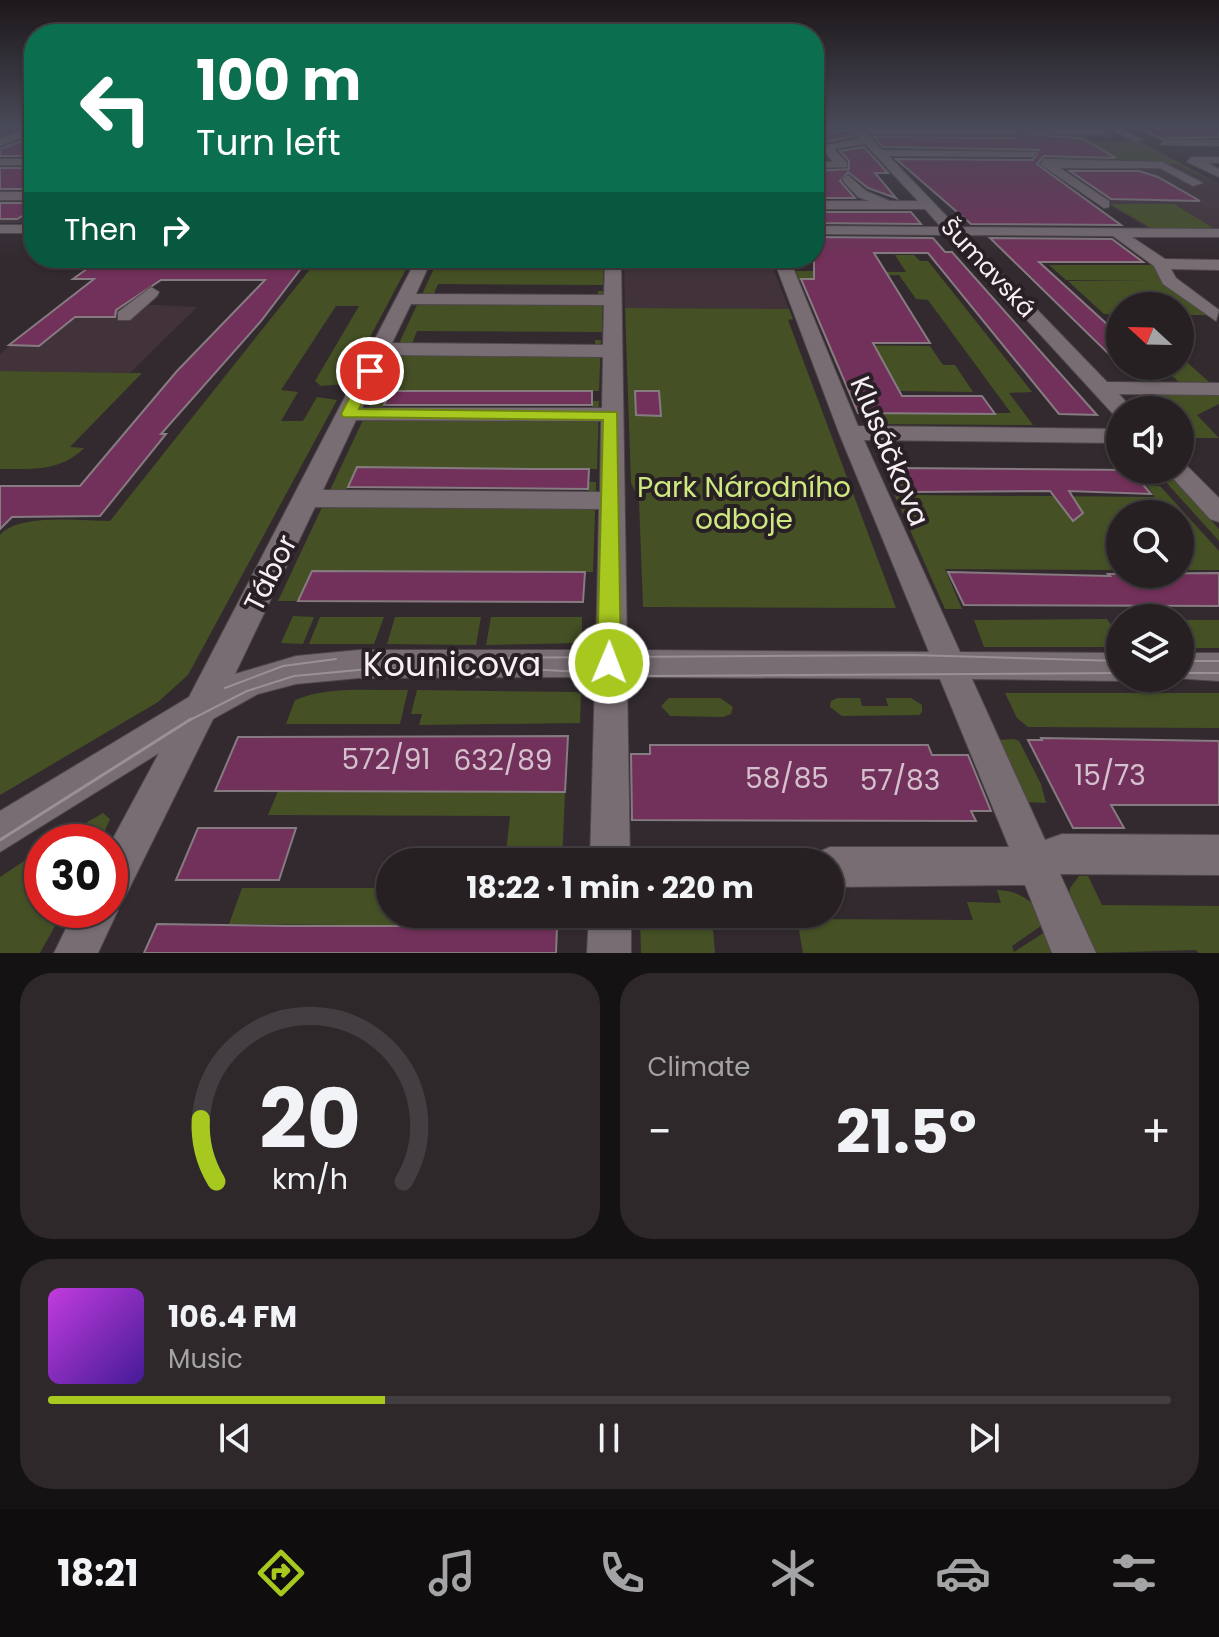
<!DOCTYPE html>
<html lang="en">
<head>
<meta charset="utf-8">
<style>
	body { margin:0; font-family:Poppins,sans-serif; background:#2e282b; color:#f1f3f6; height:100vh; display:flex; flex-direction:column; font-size:30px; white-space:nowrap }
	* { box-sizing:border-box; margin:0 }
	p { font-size:26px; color:#a4a3a6 }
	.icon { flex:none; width:44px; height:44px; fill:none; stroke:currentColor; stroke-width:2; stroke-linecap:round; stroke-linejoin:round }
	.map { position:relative; height:953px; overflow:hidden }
	.side { display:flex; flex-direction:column; gap:20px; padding:20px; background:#151213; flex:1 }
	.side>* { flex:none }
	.hud { position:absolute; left:24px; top:24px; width:800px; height:244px; border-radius:32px; box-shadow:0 2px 6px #0004,0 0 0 2px #423e41; background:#0b6e4f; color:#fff; overflow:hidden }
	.needle { width:52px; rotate:292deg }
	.buttons { position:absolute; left:1106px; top:292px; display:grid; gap:16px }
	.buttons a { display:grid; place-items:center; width:88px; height:88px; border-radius:50%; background:#262023; box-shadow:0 2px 6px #0004,0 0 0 2px #423e41; font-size:40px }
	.speed { position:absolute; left:24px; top:824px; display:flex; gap:16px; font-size:40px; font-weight:700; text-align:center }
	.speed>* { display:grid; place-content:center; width:104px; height:104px; border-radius:50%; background:#262023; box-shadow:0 2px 6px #0004,0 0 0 2px #423e41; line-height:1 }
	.speed .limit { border:12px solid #d22; background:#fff; color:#111 }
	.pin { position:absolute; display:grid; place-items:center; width:68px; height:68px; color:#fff; margin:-34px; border:4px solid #fff; border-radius:50%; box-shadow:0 2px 8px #0007 }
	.me { position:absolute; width:88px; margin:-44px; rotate:1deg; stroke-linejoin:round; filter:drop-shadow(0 0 6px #0008) }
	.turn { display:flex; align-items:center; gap:28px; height:168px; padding:0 40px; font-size:36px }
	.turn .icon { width:104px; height:104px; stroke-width:2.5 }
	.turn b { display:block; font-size:56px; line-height:68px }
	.then { display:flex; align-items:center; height:76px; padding:0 40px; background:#0003; gap:16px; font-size:30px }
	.big { font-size:60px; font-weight:700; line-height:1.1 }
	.side .widget { flex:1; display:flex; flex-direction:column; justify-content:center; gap:12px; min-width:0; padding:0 28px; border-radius:32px; background:#2e282b }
	.side .dial { align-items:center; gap:0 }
	.dial svg { height:208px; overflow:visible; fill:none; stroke:#423e41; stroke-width:7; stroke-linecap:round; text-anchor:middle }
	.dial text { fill:#f1f3f6; stroke:none }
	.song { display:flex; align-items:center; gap:24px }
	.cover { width:96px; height:96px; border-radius:12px; background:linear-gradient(135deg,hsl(290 70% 55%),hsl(260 70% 35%)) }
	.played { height:8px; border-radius:4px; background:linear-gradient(90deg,#a7c81f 30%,#423e41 30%) }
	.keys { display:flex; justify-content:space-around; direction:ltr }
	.heat { display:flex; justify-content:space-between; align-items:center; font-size:44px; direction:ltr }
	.side .tiles { flex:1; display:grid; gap:20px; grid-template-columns:1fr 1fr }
	.widget:last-child { grid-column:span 2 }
	.trip { position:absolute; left:376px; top:848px; width:468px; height:80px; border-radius:40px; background:#262023; box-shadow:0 2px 6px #0004,0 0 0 2px #423e41; font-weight:700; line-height:80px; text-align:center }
	.tabs { display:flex; height:128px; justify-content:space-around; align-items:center; background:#0f0d0e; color:#a4a3a6 }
	.tabs .icon { width:56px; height:56px }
	.tabs .on { color:#a7c81f }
	.tabs b { font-size:36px; color:#f1f3f6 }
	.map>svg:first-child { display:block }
	.built { fill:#42333b }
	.green { fill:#455125; fill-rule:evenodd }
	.building { fill:#72315a; stroke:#857b80; stroke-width:2 }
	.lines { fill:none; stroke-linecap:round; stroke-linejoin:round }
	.minor-tunnel { stroke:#4f484c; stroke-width:11; stroke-dasharray:11 6; stroke-linecap:butt }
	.minor-casing { stroke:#4f474c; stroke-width:2 }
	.minor { fill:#786d73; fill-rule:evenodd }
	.tram-far1 { stroke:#999196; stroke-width:2 }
	.tram { stroke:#999196; stroke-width:3 }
	.route { fill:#a7c81f; stroke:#6d8214; stroke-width:2 }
	.labels { text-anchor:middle; stroke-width:8; stroke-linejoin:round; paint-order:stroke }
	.far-street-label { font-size:24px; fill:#f6eff3; stroke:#282025 }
	.street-label { font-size:28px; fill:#f6eff3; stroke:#282025 }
	.park-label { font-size:28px; fill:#cce87e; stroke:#282025 }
	.near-number-label { font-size:28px; fill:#d5c0cd }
	.near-street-label { font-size:34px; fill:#f6eff3; stroke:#282025 }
</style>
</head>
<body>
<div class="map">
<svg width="1219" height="953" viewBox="0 0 1219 953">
	<rect width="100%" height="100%" fill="#322a2f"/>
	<path class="built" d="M0 126H34V223H0Z
		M1025 142 1136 143 1219 184V229L1148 228 1111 206 1106 199Z
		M624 258H769L789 309 625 308Z
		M61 304H132L197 307 130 373 0 371V354Z"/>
	<path class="green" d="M1139 141 1219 184 1176 164 1058 163 1062 159 1027 142ZM1054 144H1093L1119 160 1059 157 1050 154Z
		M1110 204H1174L1215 229 1151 228Z
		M895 255H914L920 261H928L1032 392 1009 393 1033 425 874 424 858 413H1011L928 300 916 299 899 275 799 280 795 271 906 272Z
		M319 258H412L345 384 321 386 315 381 359 306H336L281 390 298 392 281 421H303L317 397 337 400 188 675 158 702 0 795V535C19 513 82 521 110 521Z
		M439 258H604L603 285 438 284 433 296 597 297 598 291H603L602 332 417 331 411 346H595V340H601L599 391H391L382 409 592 410V401H599L597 469 357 467 345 493 588 495 589 482H596L593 572 312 571 298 601H278Z
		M1049 265H1156L1209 315H1180V306H1120V315L1104 314 1068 281H1151L1066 280Z
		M625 308 789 309 793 319 788 320 896 608 643 607 639 500 631 483Z
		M828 345 930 346 943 365H955L973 392 899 391 885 365H836Z
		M1180 356 1208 381 1209 382H1179L1160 366H1180Z
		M0 371 130 373H142L70 447 84 448C60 472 31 469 0 469Z
		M1134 391 1219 392V404L1197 415 1219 438H1182L1180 410H1154Z
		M883 469H896L909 495 1155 497 1147 486H1160L1219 551V570H1180V514H1120V570L945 569 962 609H945Z
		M1155 470H1165L1219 529V541Z
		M293 616 314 617 303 644 281 643Z
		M320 617H384L374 644H309Z
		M395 617H481L476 645 387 644Z
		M491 617H582V643L486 645Z
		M1107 619 1120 638V647H984L974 620Z
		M1180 620H1219V648H1189L1180 636Z
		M408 690 400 724H286L295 700C330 685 372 691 408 690Z
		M417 690 576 692 581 694 580 723 419 725 422 714H411Z
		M1005 693H1219V728L1028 727 1017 718Z
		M669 698H720L733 707 731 714 723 717 670 716 661 706Z
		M837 698H860L862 706H888L886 698H911L922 705V712L919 715 842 716 830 707 831 701Z
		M1014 739 1019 741 1041 784 1046 803 1026 802 999 740Z
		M382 785 395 792H565L562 862H505L510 816 268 815 278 791 380 792Z
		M103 813 110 819 100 842H53Z
		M42 849V910H64L40 953H0V877Z
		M1079 876H1088L1102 905 1219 906V953H1199L1196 950 1093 953 1069 897 1070 888Z
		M242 888H390V914H558L557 926 497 925 495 931H481V925H363L361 932H346L347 925 229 924Z
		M997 890C1022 891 1033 902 1048 921L1012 946 1014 952 1051 928 1053 953H803L797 919 973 920 967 902 1001 903Z
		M640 914H737L738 917 712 918 715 953H641Z"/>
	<path class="building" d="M966 126H1061H1028L1021 134 1082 138 1116 158 1044 156 1037 164 1121 225 971 224 896 159 1033 160 1039 150 883 147 874 137 1013 138 1020 130Z
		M1134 126H1219V137L1161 139Z
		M841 131H849L854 136 814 145V134Z
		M19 142H34V156H0V149Z
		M864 147 888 173H875L896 198 868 188 848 172 840 181 855 198H814V171L849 169V161L840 151Z
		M0 168H34V189H0Z
		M1070 171H1139L1158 177 1200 201 1111 199Z
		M0 203H34V209L17 219H0Z
		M814 212H911L921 224 814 223Z
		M814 237 933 238 945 252H952L1097 415 1059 414 928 253H874L930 343H873L902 396H982L995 414 858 413 801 279H814Z
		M990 238 1112 239 1143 262H1039L1120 336V365Z
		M102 258H309L261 321 161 434H166L100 516 12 517 0 529V486H80L177 371 265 280H161L116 310 115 317H75L39 346 9 345 94 279H73Z
		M391 391H592V405H384Z
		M635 391H659L661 416 636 415Z
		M357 467 531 469H589L588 489 348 487Z
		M898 468 1131 470 1151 494 1069 491 1083 513 1073 521 1050 491 910 492Z
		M312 571 585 572 583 602 298 601Z
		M948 572 1110 576 1108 574 1219 573V606L964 605Z
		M568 736 565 792 215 791 238 737Z
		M1041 738 1219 741V805H1111L1124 828H1073L1028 740H1042Z
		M650 745H928L932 755H968L991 811H971L976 821 632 820 631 754H650Z
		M198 828H296L279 880H176Z
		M157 924 288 926H557L556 953H144Z"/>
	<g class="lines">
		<path class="minor-tunnel" d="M1013 132H1028
			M1101 132H1116"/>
		<g class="minor-casing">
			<path id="minor" d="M34 126V133L0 146V139Z
				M814 126H838L840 128 814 131Z
				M849 126 1017 130 1013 135 867 134 882 150 1037 152 1033 157 889 156 957 227 1219 229V237H1132L1165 259 1219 260V270L1171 269 1176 278 1219 310 1216 321 1163 284 1154 266 1113 236 965 235 1107 382 1219 383V395L1119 394 1133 410H1120V416L1114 415 949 235 814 234V226L941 227 925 209H814V201H869L858 197 844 182 842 179 848 175 866 191 890 201H918L865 144 834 149 847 163V167L814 168V162H833L824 151 814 154V148L859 138Z
				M1106 126H1118L1143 140 1134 142Z
				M1028 129H1101L1106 132 1101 135 1024 134Z
				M1164 140H1219V146L1160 145Z
				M1191 157H1219V163H1208L1219 169V177L1187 162Z
				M0 159H34V165H0Z
				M1044 159 1162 162 1203 183 1193 186 1160 168H1060L1109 201V207L1104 208 1040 164Z
				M0 192H34V200H0Z
				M0 225H34V233H0Z
				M417 258H621L627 650 929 652 839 433 773 258H789L858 426 1120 429V443L864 440 960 652 1120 653V678H1127L1120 681 972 679 1045 840 1062 834 1219 835V875L1060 874 1096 953H1052L1025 885 830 887V862H812L816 853 830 847H1009L940 679 627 677 630 862H590L595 677 359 678 296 684 258 694 213 719 124 899 115 903 118 910 98 953H54L75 910H110V844L159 753 0 852V811L189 697ZM430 263 605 264 604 295 416 294ZM411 304 604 305 603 345 392 343ZM387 355 603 357 602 408H362ZM356 420 601 421 600 492 323 490ZM315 507 599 509 596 650H359L296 656 235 674Z
				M151 287 159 292 157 296 130 320H118V312Z
				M1180 463 1186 465 1219 498V522L1210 519 1170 475 1166 470H1180Z
				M1180 653H1219V681L1173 678H1180Z
				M589 914H631V953H587Z"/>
		</g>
		<use href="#minor" class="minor"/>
		<path class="tram-far1" d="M456 658 912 655 1120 661
			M1180 661H1219
			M1180 673H1219
			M225 688 283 666 336 659
			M188 721 247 691 294 676 369 669 545 670 654 676 1120 673"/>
		<path class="tram" d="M0 840 191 719"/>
	</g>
	<linearGradient id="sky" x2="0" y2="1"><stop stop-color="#1c171a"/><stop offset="0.49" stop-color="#494a58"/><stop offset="1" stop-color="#494a58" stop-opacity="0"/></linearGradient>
	<rect width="1219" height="259" fill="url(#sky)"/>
	<path class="route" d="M370 366 377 371 359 409 617 412 621 663 618 670 609 673 601 670 597 663 603 420 343 417 341 414 363 371Z"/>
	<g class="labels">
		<g class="far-street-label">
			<text transform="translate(988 268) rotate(47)" y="8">Šumavská</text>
		</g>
		<g class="street-label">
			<text transform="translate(890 451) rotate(67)" y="10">Klusáčkova</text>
			<text transform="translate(270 573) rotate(-63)" y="10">Tábor</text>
		</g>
		<g class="park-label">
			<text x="744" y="497">Park Národního<tspan x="744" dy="32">odboje</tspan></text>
		</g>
		<g class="near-number-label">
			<text x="386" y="769">572/91</text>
			<text x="503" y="770">632/89</text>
			<text x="1110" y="785">15/73</text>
			<text x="787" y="788">58/85</text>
			<text x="900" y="790">57/83</text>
		</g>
		<g class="near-street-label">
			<text x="452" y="676">Kounicova</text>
		</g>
	</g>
</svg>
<div class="buttons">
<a><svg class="needle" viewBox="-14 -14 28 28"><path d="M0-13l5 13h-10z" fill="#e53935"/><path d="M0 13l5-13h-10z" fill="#a4a3a6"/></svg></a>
<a><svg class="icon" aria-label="sound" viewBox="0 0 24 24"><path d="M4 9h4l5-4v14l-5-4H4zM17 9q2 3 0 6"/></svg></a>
<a><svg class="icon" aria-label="search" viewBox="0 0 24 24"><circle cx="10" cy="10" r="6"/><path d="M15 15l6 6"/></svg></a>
<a><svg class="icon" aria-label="layers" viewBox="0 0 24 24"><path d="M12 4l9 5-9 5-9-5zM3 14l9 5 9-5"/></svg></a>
</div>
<div class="speed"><div class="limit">30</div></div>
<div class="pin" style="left:370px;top:371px;background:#d93025"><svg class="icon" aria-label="arrive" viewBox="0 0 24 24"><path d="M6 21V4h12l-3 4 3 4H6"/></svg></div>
<svg class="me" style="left:609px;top:663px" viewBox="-20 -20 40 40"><circle r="17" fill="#a7c81f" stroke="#fff" stroke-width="3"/><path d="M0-11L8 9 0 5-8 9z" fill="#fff"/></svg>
<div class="trip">18:22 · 1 min · 220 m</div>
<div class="hud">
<div class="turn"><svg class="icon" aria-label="left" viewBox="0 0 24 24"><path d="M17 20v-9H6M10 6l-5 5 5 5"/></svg><div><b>100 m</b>Turn left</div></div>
<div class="then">Then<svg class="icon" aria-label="right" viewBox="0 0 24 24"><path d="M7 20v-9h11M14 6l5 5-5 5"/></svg></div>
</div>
</div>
<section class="side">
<div class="tiles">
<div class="widget dial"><svg viewBox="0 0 100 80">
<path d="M14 69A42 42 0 1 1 86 69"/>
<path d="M14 69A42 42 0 0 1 8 45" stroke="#a7c81f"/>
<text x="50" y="56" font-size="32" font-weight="700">20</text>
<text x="50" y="72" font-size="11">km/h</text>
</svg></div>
<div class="widget"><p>Climate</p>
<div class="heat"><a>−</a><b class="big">21.5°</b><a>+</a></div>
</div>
<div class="widget">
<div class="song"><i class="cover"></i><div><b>106.4 FM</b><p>Music</p></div></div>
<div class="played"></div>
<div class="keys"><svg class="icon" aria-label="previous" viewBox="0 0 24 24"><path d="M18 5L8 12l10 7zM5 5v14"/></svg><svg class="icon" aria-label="pause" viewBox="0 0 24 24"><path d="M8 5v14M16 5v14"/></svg><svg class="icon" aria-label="next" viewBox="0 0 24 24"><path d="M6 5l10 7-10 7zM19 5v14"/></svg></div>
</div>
</div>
</section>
<nav class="tabs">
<b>18:21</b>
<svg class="icon on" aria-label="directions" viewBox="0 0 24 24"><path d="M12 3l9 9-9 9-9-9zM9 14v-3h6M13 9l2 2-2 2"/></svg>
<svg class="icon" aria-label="music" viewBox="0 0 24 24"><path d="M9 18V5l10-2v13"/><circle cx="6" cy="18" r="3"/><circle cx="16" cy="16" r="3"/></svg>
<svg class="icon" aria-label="phone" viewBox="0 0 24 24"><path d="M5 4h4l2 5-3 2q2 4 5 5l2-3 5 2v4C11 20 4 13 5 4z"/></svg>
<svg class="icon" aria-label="climate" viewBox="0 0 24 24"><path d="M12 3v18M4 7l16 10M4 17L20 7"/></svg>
<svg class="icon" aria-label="car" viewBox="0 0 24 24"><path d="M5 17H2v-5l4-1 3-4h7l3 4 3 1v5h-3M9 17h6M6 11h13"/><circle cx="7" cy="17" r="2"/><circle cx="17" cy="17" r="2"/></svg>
<svg class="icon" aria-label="filters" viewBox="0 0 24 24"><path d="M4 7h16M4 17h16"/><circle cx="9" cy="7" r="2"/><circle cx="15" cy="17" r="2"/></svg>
</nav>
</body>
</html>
